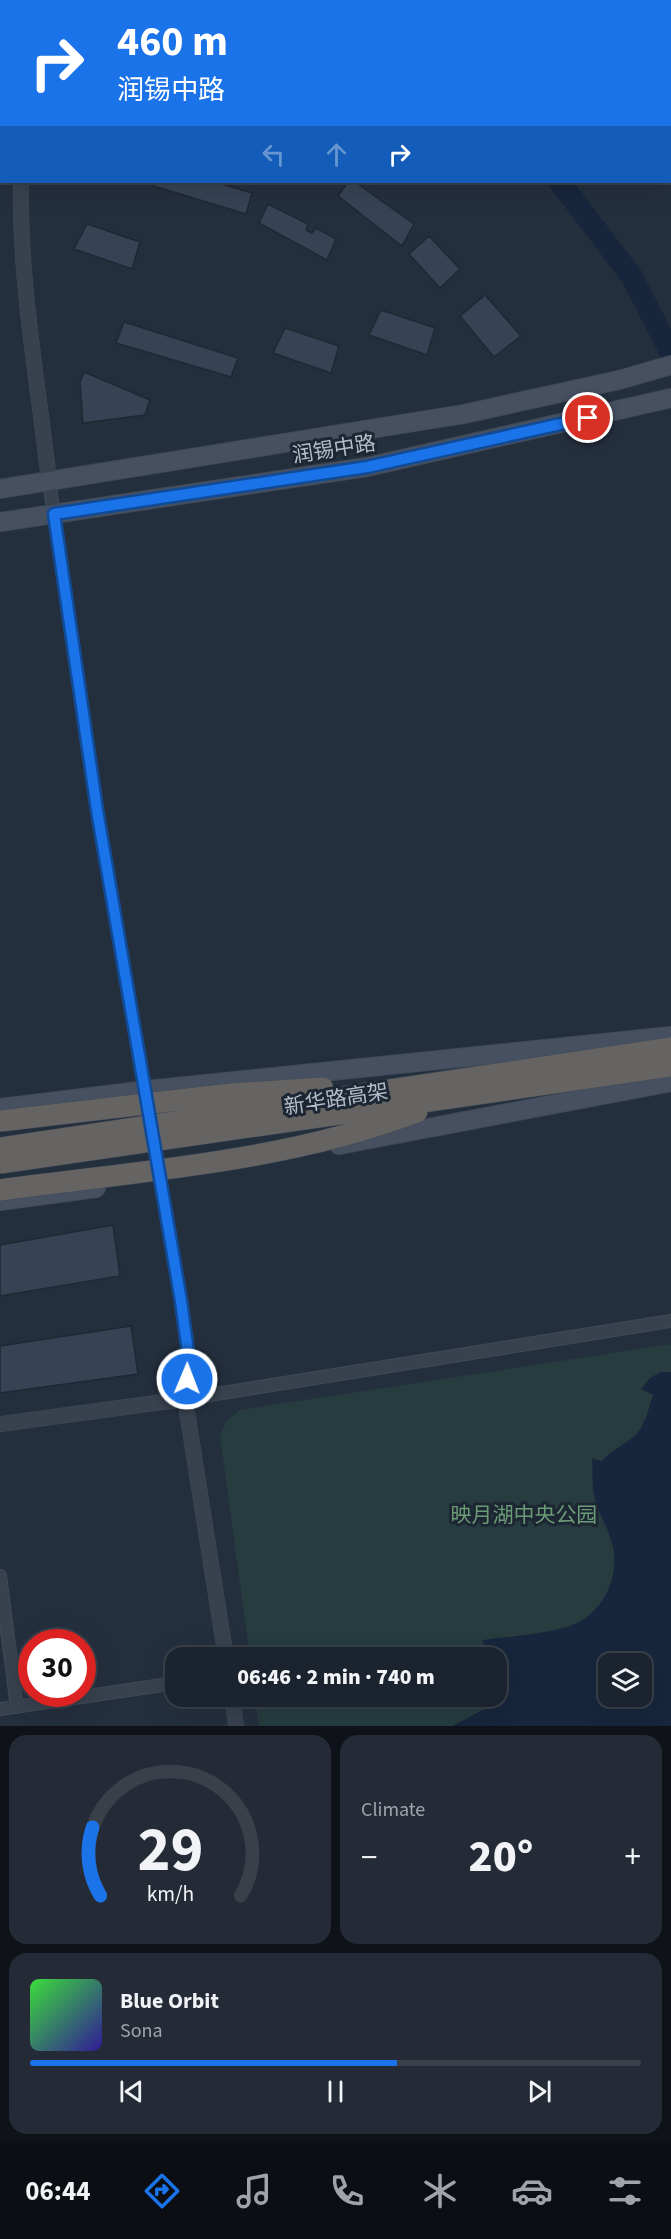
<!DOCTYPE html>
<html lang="en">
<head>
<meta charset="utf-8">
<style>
	body { margin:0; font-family:"Source Sans 3","Noto Sans SC",sans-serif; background:#242b36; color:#f1f3f6; height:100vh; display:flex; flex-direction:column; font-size:22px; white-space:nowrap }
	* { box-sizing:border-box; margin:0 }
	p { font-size:20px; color:#a0a4aa }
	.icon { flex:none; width:33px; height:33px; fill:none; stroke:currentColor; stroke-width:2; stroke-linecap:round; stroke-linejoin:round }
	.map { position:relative; height:1726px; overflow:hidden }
	.details { display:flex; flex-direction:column; gap:9px; padding:9px; background:#0f1319; flex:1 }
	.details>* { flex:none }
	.hud { position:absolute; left:0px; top:0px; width:672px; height:183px; box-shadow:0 6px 24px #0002,0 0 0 2px #39404a; background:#1a73e8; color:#fff; overflow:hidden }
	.fabs { position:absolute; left:598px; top:1653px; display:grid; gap:12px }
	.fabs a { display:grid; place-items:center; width:54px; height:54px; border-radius:12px; background:#1b232e; box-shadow:0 6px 24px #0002,0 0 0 2px #39404a; font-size:30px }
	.speed { position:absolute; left:18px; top:1629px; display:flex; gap:12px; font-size:30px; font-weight:700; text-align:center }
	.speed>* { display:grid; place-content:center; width:78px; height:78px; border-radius:50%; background:#1b232e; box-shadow:0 6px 24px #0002,0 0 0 2px #39404a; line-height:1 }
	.speed .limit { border:9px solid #d22; background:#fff; color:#111 }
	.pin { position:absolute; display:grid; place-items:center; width:51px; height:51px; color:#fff; margin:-26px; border:3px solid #fff; border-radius:50%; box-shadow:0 2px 6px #0007 }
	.me { position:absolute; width:66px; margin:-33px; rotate:1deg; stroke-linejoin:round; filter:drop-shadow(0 0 4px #0008) }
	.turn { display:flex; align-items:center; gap:21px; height:126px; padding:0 18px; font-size:27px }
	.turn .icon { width:78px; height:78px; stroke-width:2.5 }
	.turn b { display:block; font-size:42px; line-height:51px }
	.lanes { display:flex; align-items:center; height:57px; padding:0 18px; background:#0003; justify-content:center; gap:30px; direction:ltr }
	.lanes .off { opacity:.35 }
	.big { font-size:45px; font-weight:800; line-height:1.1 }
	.details .tile { flex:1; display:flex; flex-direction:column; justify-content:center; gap:9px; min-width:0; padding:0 21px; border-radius:18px; background:#242b36 }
	.details .dial { align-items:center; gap:0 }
	.dial svg { height:156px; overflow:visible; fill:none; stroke:#39404a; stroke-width:7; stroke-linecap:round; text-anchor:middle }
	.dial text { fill:#f1f3f6; stroke:none }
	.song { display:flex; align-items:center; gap:18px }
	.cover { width:72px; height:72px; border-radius:9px; background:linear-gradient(135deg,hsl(120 70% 55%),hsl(250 70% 35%)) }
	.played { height:6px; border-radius:3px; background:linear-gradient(90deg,#1a73e8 60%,#39404a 60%) }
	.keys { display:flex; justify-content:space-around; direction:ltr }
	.heat { display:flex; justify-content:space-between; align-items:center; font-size:33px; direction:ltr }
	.details .tiles { flex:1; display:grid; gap:9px; grid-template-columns:1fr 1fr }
	.tile:last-child { grid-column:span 2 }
	.trip { position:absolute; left:165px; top:1647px; width:342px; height:60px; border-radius:18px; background:#1b232e; box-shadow:0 6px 24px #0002,0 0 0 2px #39404a; font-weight:800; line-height:60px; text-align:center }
	.tabs { display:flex; height:96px; justify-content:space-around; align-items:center; background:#0b0e12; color:#a0a4aa }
	.tabs .icon { width:42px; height:42px }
	.tabs .current { color:#1a73e8 }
	.tabs b { font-size:27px; color:#f1f3f6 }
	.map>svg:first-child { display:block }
	.green { fill:#263c3f; fill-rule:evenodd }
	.water { fill:#17263c; fill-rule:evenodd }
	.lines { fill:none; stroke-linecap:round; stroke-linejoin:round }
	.river { stroke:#17263c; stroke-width:22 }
	.building { fill:#364354; stroke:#1f2835; stroke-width:1.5 }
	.minor-casing { stroke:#414a57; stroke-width:14 }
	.tertiary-casing { stroke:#414a57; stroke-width:16 }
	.secondary-casing { stroke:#414a57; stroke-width:20 }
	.minor { stroke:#38414e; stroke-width:12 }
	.tertiary { stroke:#38414e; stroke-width:15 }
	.secondary { stroke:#465061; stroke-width:18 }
	.trunk-bridge-casing { stroke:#434c59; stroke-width:22; stroke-linecap:butt }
	.trunk-bridge { stroke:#656462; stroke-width:21 }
	.route-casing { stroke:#114b97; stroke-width:15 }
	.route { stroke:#1a73e8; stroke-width:10 }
	.labels { text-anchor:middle; stroke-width:6; stroke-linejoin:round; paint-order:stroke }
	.street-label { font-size:21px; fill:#b4bcc9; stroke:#1d2633 }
	.park-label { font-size:21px; fill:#6b9a76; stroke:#1d2633 }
</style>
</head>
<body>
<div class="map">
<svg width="671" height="1726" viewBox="0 0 671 1726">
	<rect width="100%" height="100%" fill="#242f3e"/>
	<path class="green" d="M671 1344V1726H259L255 1697 496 1696V1658L250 1657 220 1436 227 1420 240 1410ZM609 1664H642V1696H609Z"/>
	<path class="water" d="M661 1372H671V1726H452L487 1708 486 1697 496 1696V1658L484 1657 483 1640C510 1636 556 1634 579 1622 605 1609 619 1575 613 1547 609 1529 598 1513 594 1495 592 1483 593 1470 592 1458L602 1461C611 1451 622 1446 632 1438 645 1428 648 1410 653 1395L641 1389 650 1378ZM609 1664H642V1696H609Z"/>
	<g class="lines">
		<path class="river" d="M277 0 280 2
			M560 182 632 277 671 353"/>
	</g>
	<path class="building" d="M147 182H215L252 193 246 214 147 184Z
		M348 182H355L414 224 402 246 338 196Z
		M268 204 308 224 306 230 312 233 316 228 336 239 327 260 259 223Z
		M87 224 140 242 132 269 74 249Z
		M429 236 460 269 440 288 409 254Z
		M485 295 521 336 494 357 460 316Z
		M381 310 435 328 427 355 369 335Z
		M124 322 238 358 231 377 116 343Z
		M285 328 339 346 331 373 273 353Z
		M84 372 150 400 145 415 83 423 80 383Z
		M113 1225 120 1276 0 1296V1245Z
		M131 1326 138 1374 0 1393V1346Z"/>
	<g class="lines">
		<g class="minor-casing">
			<path id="minor" d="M555 0 557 2
				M670 102 671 103
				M49 481 97 811 181 1301 189 1359 185 1399 671 1321
				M0 1576 17 1707
				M0 1709 176 1683"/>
		</g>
		<g class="tertiary-casing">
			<path id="tertiary" d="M38 2V0
				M21 182C19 282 38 381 49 481
				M0 1424 185 1399 226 1658
				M232 1696 236 1726"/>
		</g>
		<g class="secondary-casing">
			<path id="secondary" d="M0 489 464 414 619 380 671 365
				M0 522 367 467 671 398
				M0 1108 147 1090 671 1036
				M339 1145 671 1082
				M0 1201 96 1188"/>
		</g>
		<use href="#minor" class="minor"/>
		<use href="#tertiary" class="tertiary"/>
		<use href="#secondary" class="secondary"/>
		<g class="trunk-bridge-casing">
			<path id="trunk-bridge" d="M0 1121 230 1094 323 1088
				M0 1148 671 1048
				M0 1163 671 1066
				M0 1190C139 1171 285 1162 417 1112"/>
		</g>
		<use href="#trunk-bridge" class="trunk-bridge"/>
	</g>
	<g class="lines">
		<g class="route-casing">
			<path id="route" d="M187 1379 189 1359 181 1301 97 810 54 514 367 467 588 418"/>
		</g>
		<use href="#route" class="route"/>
	</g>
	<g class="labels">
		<g class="street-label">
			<text transform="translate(334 449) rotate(-9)" y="7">润锡中路</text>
			<text transform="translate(336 1099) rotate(-9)" y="7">新华路高架</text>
		</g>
		<g class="park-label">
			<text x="524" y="1522">映月湖中央公园</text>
		</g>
	</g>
</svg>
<div class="fabs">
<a><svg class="icon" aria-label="layers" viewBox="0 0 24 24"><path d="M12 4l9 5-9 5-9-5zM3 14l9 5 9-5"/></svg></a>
</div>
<div class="speed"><div class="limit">30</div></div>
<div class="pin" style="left:588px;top:418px;background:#d93025"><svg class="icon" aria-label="arrive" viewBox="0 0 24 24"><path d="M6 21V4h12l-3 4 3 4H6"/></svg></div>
<svg class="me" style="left:187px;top:1379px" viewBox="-20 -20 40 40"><circle r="17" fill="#1a73e8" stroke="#fff" stroke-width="3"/><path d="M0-11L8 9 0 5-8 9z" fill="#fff"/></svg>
<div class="trip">06:46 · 2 min · 740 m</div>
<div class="hud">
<div class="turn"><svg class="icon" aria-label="right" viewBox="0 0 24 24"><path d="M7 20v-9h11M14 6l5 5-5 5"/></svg><div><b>460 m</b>润锡中路</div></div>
<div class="lanes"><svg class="icon off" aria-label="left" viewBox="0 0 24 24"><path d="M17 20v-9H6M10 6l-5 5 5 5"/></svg><svg class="icon off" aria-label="ahead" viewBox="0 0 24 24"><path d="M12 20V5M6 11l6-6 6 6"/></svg><svg class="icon" aria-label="right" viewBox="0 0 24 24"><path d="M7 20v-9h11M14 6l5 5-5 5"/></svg></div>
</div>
</div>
<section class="details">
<div class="tiles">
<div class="tile dial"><svg viewBox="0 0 100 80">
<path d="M14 69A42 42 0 1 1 86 69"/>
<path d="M14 69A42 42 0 0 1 10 34" stroke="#1a73e8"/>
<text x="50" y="56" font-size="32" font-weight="700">29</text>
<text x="50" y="72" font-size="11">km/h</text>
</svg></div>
<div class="tile"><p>Climate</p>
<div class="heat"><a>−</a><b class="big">20°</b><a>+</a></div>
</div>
<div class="tile">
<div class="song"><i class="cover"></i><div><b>Blue Orbit</b><p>Sona</p></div></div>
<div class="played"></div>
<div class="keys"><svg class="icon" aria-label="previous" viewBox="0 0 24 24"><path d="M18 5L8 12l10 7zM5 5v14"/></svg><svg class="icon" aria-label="pause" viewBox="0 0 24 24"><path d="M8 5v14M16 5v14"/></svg><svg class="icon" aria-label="next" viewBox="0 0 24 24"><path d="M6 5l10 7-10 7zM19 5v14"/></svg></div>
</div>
</div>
</section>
<nav class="tabs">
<b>06:44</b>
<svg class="icon current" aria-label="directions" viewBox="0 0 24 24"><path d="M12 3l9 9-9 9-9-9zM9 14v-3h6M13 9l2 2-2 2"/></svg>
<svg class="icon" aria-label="music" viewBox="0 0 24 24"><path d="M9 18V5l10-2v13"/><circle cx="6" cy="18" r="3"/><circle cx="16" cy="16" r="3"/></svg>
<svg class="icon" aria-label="phone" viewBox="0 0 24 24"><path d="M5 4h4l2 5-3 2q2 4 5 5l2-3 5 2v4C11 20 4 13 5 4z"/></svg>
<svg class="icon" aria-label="climate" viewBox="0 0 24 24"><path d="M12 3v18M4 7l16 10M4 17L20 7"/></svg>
<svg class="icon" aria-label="car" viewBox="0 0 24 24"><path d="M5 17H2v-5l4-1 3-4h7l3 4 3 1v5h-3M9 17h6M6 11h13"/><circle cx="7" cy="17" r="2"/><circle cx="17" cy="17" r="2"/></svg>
<svg class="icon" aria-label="filters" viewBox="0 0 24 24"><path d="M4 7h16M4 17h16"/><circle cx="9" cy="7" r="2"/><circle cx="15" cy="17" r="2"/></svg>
</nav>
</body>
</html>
